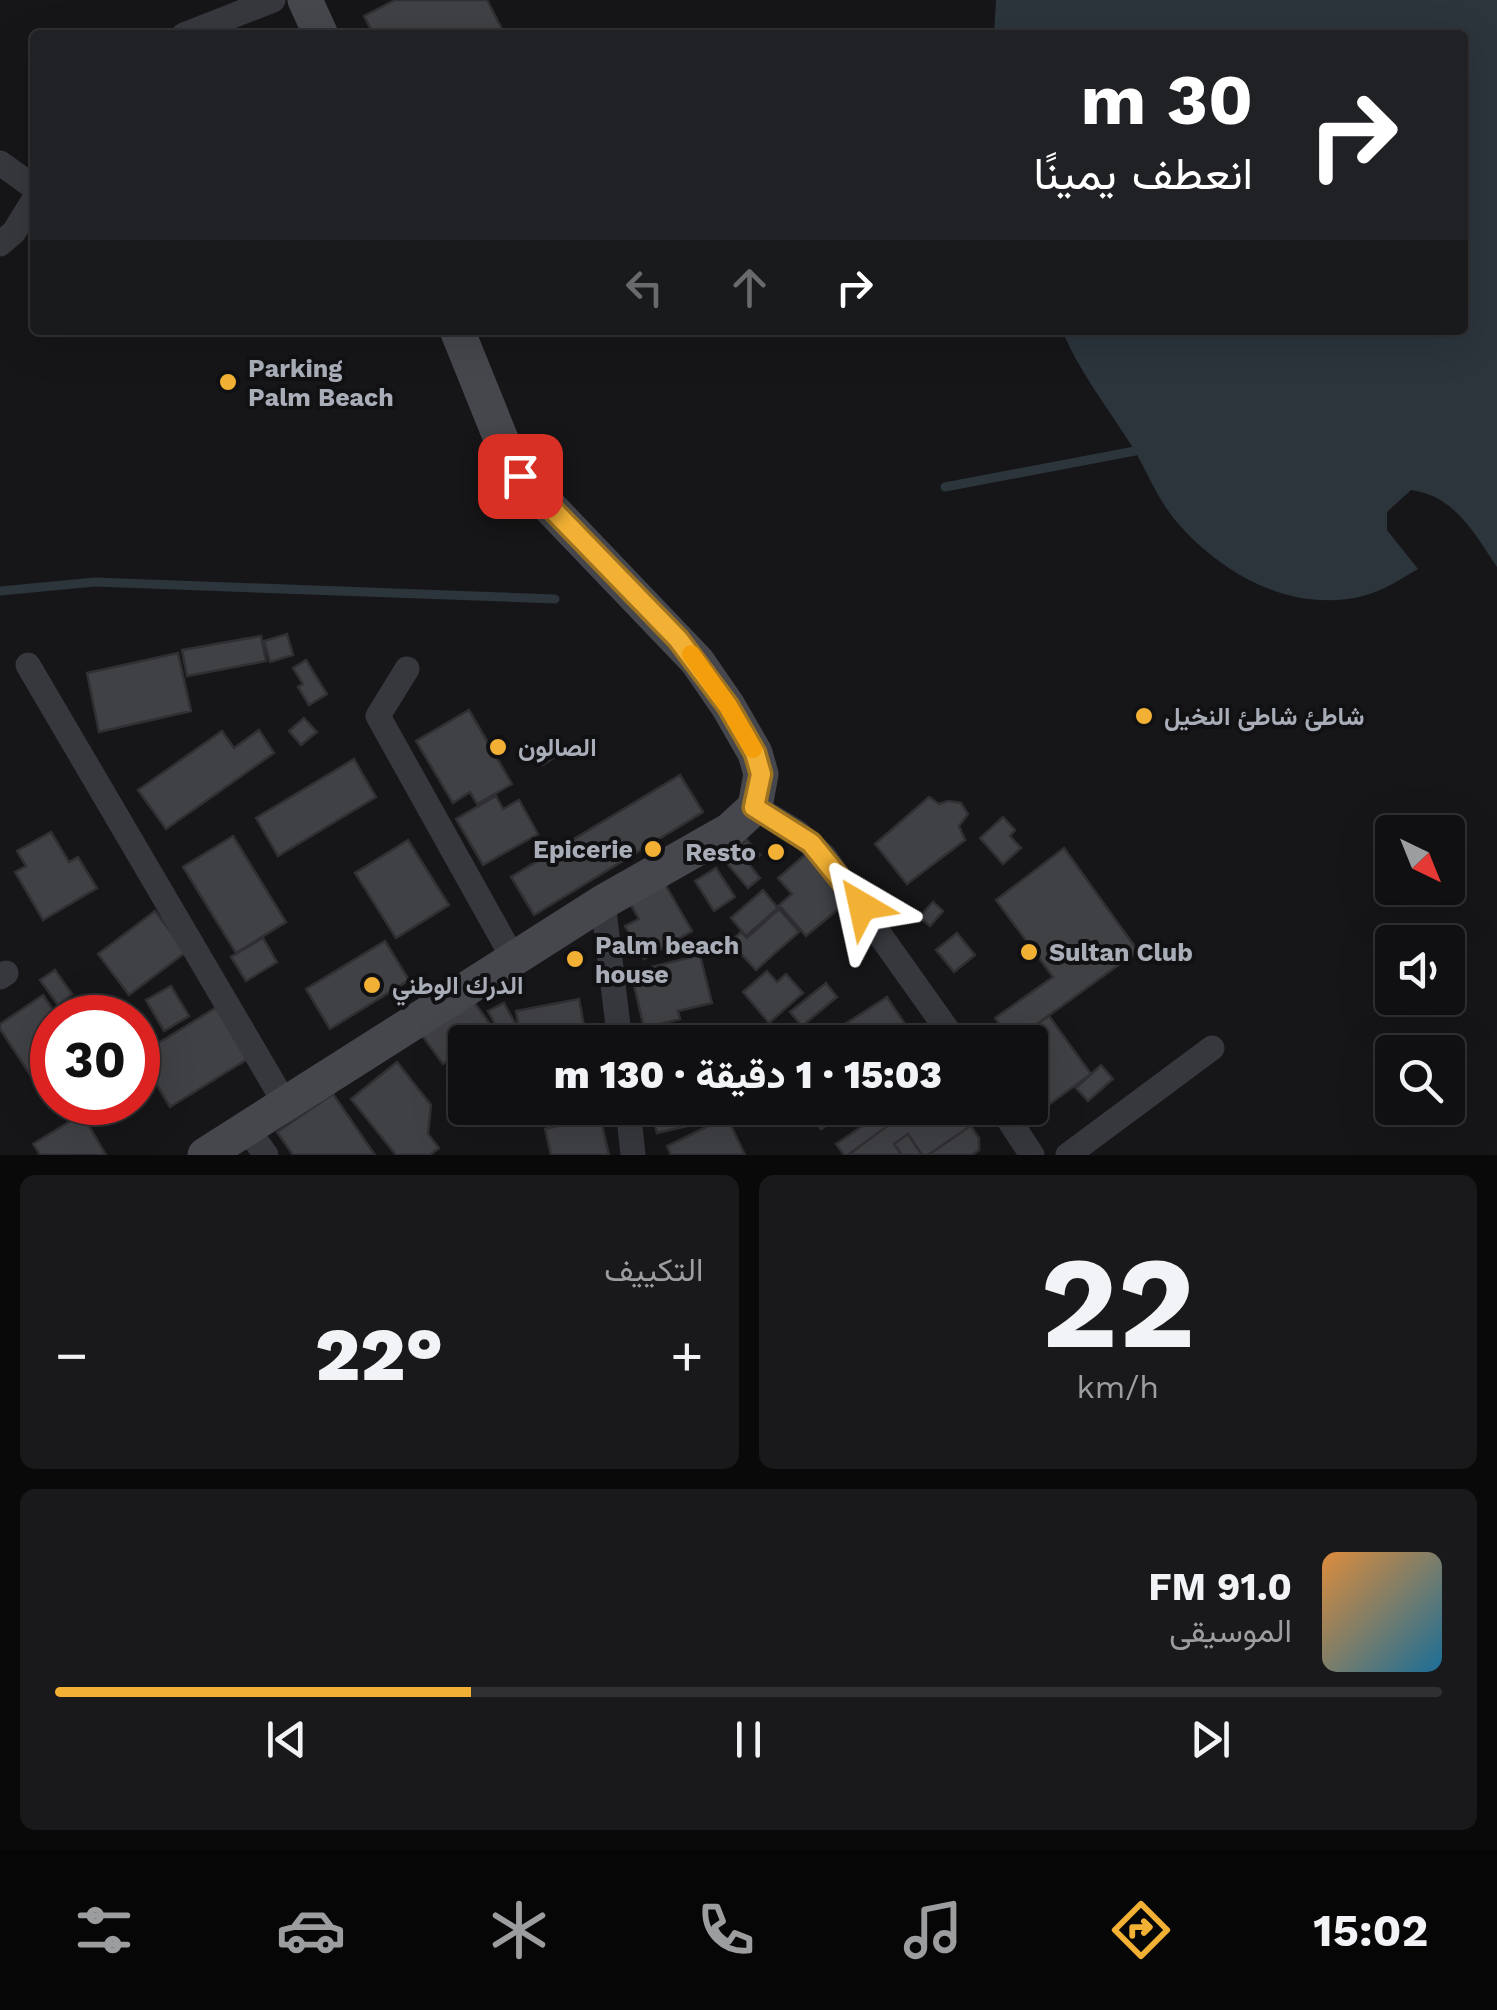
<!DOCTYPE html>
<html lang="ar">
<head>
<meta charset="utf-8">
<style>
	body { margin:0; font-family:"Work Sans",Vazirmatn,sans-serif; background:#19191b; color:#f1f3f6; direction:rtl; height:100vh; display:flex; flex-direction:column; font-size:38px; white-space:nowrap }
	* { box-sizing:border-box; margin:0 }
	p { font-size:32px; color:#9c9d9f }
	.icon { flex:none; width:55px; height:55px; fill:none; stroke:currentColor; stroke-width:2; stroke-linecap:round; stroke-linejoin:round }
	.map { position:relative; height:1155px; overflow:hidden; direction:ltr }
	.panel { display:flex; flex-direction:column; gap:20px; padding:20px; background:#09090a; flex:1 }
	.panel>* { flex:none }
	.banner { position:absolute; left:30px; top:30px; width:1438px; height:305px; border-radius:10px; box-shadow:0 10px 40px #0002,0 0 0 2px #303032; direction:rtl; background:#202124; color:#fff; overflow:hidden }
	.needle { width:65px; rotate:137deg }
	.buttons { position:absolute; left:1375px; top:815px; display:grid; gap:20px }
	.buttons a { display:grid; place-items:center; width:90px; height:90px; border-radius:10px; background:#101012; box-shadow:0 10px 40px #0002,0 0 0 2px #303032; font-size:50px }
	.speed { position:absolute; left:30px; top:995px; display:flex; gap:20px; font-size:50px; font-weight:700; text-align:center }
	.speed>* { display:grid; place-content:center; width:130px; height:130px; border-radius:50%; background:#101012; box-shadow:0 10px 40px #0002,0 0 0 2px #303032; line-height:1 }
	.speed .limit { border:15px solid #d22; background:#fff; color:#111 }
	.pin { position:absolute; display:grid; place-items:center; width:85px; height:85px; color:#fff; margin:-42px; border-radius:20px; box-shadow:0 5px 15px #0006 }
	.me { position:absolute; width:110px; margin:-55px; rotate:324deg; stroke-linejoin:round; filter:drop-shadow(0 0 8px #0008) }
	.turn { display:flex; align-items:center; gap:35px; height:210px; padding:0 50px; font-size:45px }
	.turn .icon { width:130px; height:130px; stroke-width:2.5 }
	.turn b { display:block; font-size:70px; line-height:85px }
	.lanes { display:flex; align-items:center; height:95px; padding:0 50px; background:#0003; justify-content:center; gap:50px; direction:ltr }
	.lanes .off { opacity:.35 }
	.big { font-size:75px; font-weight:800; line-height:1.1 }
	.panel .widget { flex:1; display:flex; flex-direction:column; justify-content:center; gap:15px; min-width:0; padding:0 35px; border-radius:15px; background:#19191b }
	.panel .dial { align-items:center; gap:0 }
	.dial b { font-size:130px; line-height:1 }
	.song { display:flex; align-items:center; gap:30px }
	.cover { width:120px; height:120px; border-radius:15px; background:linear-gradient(135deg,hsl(30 70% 55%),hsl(200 70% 35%)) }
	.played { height:10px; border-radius:5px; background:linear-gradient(90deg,#f2b134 30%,#303032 30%) }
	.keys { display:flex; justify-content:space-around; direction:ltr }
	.heat { display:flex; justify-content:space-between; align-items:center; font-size:55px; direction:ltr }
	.panel .tiles { flex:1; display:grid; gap:20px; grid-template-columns:1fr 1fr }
	.widget:last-child { grid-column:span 2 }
	.trip { position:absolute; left:448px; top:1025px; width:600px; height:100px; border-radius:10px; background:#101012; box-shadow:0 10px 40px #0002,0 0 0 2px #303032; font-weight:800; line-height:100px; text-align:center; direction:rtl }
	.tab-bar { display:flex; height:160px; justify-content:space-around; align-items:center; background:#060607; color:#9c9d9f }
	.tab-bar .icon { width:70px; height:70px }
	.tab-bar .current { color:#f2b134 }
	.tab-bar b { font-size:45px; color:#f1f3f6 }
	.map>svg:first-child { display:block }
	.water { fill:#2c353c }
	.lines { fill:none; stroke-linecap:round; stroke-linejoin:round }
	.stream { stroke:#2c353c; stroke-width:9 }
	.building { fill:#404145; stroke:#303034; stroke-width:2.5 }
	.street { stroke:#37383d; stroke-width:25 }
	.secondary { stroke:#45474d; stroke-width:35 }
	.route-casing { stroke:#9d7322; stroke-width:25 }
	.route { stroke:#f2b134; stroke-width:18 }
	.slow { stroke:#f59e0b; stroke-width:18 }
	.poi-dot { fill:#f2b134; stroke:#111113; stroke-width:4 }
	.labels { text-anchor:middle; stroke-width:8; stroke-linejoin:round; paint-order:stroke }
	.poi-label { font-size:25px; font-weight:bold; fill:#a8adb8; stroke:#111113; text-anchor:start }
</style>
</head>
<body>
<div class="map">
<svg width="1497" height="1155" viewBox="0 0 1497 1155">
	<rect width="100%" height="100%" fill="#161618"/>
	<path class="water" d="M996 0H1497V567C1474 533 1455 496 1411 490L1387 512V530L1418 569C1401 579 1383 591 1363 596 1291 614 1220 573 1175 520 1157 498 1147 471 1133 448 1109 409 1079 372 1062 330H1462V35H994Z"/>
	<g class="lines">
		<path class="stream" d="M945 487 1135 451
			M0 591 95 582 555 599"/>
	</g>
	<path class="building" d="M395 0H487L505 35H374L364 16Z
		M287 634 293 655 270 662 264 641Z
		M261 636 266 661 187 676 182 650Z
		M178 653 191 711 99 732 87 673Z
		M306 660 327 694 309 705 298 687 303 684 293 668Z
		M469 710 512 784 477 804 470 792 453 803 416 741Z
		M304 718 317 732 301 745 289 731Z
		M259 730 274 753 166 829 138 790 222 731 234 748Z
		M552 742 559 754 543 765 535 753Z
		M354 759 376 797 278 856 256 818Z
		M680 775 703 812 534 915 511 877Z
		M496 796 503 809 519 800 538 834 483 865 456 819Z
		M929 797 939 804 948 801 961 803 968 814 959 826 965 840 907 884 875 844Z
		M1003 817 1015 830 1010 836 1021 848 1003 864 980 838Z
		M51 832 69 862 78 857 97 888 43 920 15 872 26 866 17 851Z
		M233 836 286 922 236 953 183 867Z
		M408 840 449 905 396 938 355 873Z
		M747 840 760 855 749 864 760 878 748 888 724 860Z
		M1064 848 1138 951 1012 1042 995 1018 1053 977 996 900Z
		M808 852 849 900 806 936 780 906 746 936 731 918 763 890 777 907 792 894 778 878Z
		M716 868 735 897 714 911 695 881Z
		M662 879 692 931 644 959 625 926 639 919 628 900Z
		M933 902 943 911 930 926 919 917Z
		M779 909 799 932 756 970 730 942 741 932 747 938Z
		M155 911 186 952 129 995 98 954Z
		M957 933 975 955 954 972 936 950Z
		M263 938 277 962 246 981 231 957Z
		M385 941 409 980 330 1029 306 989Z
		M700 955 712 1003 678 1011 680 1019 644 1028 631 972Z
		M55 970 72 994 58 1005 40 980Z
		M767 971 777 982 786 974 803 993 769 1023 743 992Z
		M826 983 837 997 802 1026 790 1012Z
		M171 986 189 1016 164 1031 146 1000Z
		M43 995 58 1018H52V1075L37 1085 0 1029V1024Z
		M887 997 917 1042H817Z
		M471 998 503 1042H465V1048L443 1064 421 1034Z
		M579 999 587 1042H521L516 1011Z
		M504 1003 520 1032 504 1041 488 1011Z
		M217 1007 249 1058 170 1107 139 1055Z
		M1049 1016 1091 1074 1036 1114 1030 1106V1042H1012Z
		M397 1062 431 1105 428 1134 439 1148 430 1155H396L351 1099Z
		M1101 1065 1113 1079 1088 1101 1076 1088Z
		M333 1094 375 1155H293L277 1132Z
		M509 1108H578V1109L510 1119Z
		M687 1108 691 1125 657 1133 652 1114Z
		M807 1108H854L821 1129Z
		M889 1108H958L979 1138V1150L972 1155H844L836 1144Z
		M912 1108H956L969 1127 928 1155H922L908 1134 894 1144 902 1155H848Z
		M82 1114 106 1155H40L33 1144Z
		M600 1116 609 1155H551L545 1129Z
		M727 1117 745 1155H671L667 1146Z"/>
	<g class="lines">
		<path class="street" d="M184 35 273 0
			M0 163 35 188
			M0 244 14 232 35 198
			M28 665 286 1105
			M407 669 378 716 513 958
			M755 807 797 832 824 856 956 1042
			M603 902 620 1042
			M0 977 6 973
			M628 1108 633 1155
			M1001 1108 1032 1155
			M247 1129 266 1155
			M1068 1155 1212 1048"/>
		<path class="secondary" d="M305 0 321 35
			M205 1155 603 902 730 830 755 807 761 774 755 753 728 706 697 661 520 476 505 449 457 330"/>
	</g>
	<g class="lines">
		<g class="route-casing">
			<path id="route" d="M520 476 678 639 728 706 755 753 761 774 754 807 811 843 862 906"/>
		</g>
		<use href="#route" class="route"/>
		<path class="slow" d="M691 654 728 706 753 749"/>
	</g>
	<g class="poi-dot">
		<circle cx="228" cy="382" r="10"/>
		<circle cx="1144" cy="716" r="10"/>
		<circle cx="498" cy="747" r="10"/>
		<circle cx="653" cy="849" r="10"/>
		<circle cx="776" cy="852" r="10"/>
		<circle cx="1029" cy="952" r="10"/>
		<circle cx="575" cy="959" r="10"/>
		<circle cx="372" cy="985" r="10"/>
	</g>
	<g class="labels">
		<g class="poi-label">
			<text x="248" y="377">Parking<tspan x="248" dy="29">Palm Beach</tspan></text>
			<text x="1164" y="725">شاطئ شاطئ النخيل</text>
			<text x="518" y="756">الصالون</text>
			<text x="633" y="858" text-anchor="end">Epicerie</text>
			<text x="756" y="861" text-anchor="end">Resto</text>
			<text x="595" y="954">Palm beach<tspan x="595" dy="29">house</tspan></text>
			<text x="1049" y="961">Sultan Club</text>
			<text x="392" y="994">الدرك الوطني</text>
		</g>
	</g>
</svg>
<div class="buttons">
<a><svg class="needle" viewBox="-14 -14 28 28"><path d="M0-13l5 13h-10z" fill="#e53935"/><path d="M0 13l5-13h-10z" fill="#9c9d9f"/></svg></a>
<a><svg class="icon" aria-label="sound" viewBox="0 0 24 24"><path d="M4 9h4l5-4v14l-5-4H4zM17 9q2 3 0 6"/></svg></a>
<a><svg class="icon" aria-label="search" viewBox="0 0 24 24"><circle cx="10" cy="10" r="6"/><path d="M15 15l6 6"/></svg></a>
</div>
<div class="speed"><div class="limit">30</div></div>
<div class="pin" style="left:520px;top:476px;background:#d93025"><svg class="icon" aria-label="arrive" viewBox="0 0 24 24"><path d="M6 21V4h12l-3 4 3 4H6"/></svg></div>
<svg class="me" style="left:862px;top:906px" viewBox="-20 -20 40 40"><path d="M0-17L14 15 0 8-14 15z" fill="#f2b134" stroke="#fff" stroke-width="4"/></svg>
<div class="trip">15:03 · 1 دقيقة · 130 m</div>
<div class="banner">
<div class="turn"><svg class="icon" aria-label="right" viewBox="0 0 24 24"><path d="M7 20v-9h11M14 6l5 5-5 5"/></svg><div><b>30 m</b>انعطف يمينًا</div></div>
<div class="lanes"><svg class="icon off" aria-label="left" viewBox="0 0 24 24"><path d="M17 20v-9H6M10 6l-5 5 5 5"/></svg><svg class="icon off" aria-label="ahead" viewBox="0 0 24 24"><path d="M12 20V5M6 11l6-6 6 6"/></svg><svg class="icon" aria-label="right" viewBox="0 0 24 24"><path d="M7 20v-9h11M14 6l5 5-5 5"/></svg></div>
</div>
</div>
<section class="panel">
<div class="tiles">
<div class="widget dial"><b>22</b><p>km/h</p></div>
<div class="widget"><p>التكييف</p>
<div class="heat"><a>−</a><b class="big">22°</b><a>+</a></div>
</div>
<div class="widget">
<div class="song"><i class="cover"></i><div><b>91.0 FM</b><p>الموسيقى</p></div></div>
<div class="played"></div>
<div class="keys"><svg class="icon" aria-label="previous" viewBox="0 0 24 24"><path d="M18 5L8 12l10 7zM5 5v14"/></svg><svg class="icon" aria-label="pause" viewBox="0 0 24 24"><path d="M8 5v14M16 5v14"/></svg><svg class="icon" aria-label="next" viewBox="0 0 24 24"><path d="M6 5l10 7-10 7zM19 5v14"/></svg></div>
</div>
</div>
</section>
<nav class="tab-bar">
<b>15:02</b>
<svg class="icon current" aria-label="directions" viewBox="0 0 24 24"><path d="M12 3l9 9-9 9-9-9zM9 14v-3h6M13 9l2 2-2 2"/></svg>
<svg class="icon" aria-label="music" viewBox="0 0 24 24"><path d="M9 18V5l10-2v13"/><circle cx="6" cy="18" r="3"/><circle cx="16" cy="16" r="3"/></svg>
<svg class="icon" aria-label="phone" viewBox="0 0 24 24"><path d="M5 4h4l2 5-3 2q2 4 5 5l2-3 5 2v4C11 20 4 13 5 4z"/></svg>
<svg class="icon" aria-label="climate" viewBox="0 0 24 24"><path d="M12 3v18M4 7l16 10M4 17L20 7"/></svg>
<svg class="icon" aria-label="car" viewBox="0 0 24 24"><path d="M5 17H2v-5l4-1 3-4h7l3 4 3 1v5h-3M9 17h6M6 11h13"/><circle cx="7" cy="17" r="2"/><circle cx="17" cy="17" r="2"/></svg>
<svg class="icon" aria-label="filters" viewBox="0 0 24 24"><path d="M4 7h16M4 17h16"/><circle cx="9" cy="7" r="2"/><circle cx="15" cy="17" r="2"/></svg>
</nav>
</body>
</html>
